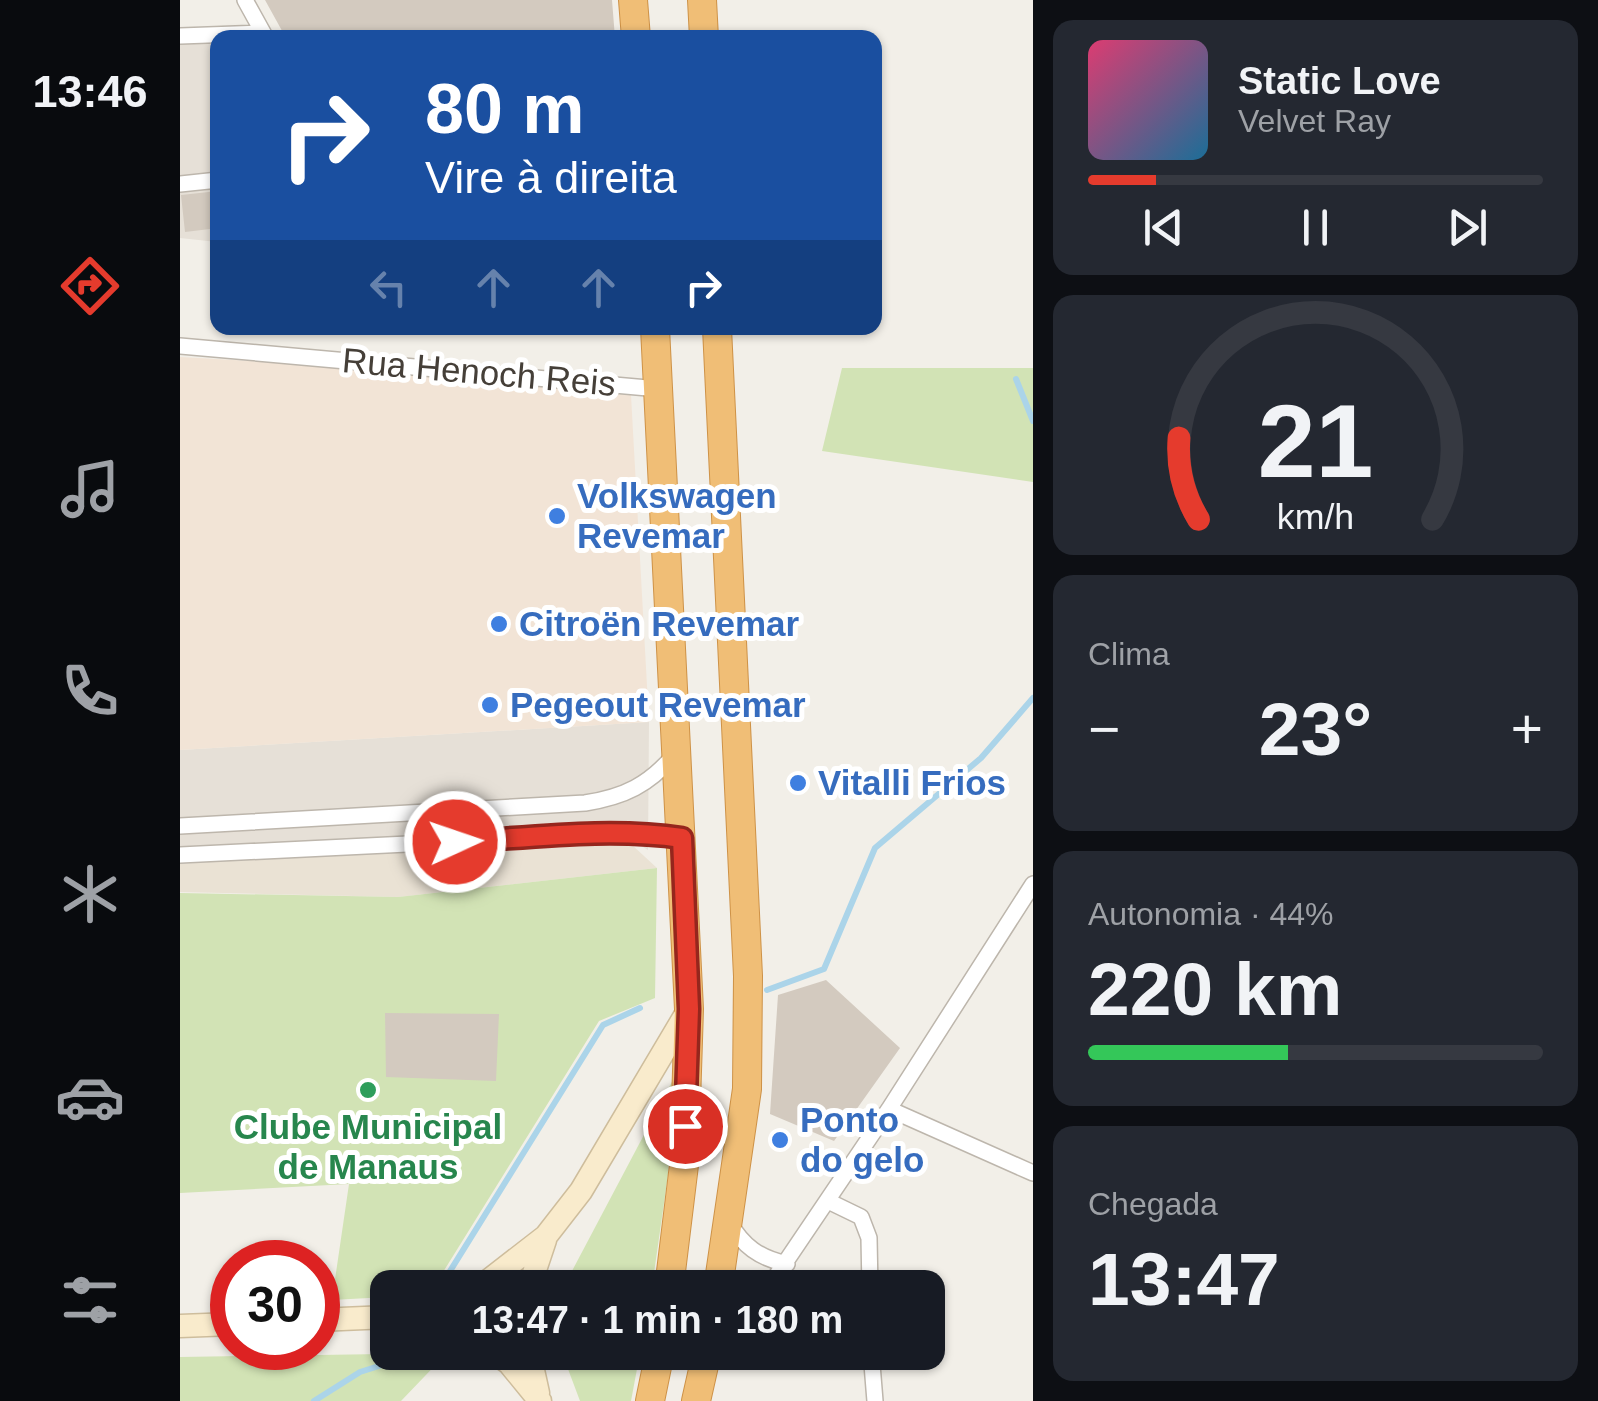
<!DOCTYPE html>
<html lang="pt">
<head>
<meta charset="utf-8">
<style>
	body { margin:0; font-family:Arial,sans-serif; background:#242831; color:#f1f3f6; height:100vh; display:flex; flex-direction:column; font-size:38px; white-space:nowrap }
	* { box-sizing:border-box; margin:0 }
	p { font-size:32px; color:#9ea1a6 }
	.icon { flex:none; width:55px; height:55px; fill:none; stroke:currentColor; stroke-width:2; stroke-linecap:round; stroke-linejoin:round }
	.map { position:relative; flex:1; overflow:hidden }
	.drawer { display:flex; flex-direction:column; gap:20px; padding:20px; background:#0d0f14; width:565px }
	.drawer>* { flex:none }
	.banner { position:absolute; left:30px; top:30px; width:672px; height:305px; border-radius:20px; box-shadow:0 2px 8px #0004; background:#1a4fa0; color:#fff; overflow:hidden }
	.speed { position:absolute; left:30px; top:1240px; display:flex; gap:20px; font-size:50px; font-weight:700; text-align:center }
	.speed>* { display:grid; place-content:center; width:130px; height:130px; border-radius:50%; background:#171b24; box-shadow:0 2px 8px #0004; line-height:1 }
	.speed .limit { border:15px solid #d22; background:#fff; color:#111 }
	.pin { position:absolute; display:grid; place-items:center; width:85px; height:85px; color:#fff; margin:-42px; border:5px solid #fff; border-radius:50%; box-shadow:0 2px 10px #0007 }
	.me { position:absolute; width:110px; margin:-55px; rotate:87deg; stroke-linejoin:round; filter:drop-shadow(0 0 8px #0008) }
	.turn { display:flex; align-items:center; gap:35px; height:210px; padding:0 50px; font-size:45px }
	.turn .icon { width:130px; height:130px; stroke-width:2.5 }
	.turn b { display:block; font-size:70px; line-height:85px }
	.lanes { display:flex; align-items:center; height:95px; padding:0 50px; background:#0003; justify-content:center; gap:50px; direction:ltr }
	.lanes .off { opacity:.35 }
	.big { font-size:75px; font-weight:700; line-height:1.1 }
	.drawer .tile { flex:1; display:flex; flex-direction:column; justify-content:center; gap:15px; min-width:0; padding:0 35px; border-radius:20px; background:#242831 }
	.drawer .dial { align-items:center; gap:0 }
	.dial svg { height:260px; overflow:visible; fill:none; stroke:#363941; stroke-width:7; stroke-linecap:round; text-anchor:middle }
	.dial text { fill:#f1f3f6; stroke:none }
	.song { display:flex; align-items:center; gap:30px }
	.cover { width:120px; height:120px; border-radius:15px; background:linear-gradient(135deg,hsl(340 70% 55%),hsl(200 70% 35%)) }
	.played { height:10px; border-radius:5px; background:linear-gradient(90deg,#e53b2d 15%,#363941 15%) }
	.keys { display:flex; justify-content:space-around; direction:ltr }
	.heat { display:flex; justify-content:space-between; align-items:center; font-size:55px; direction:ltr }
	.charge { height:15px; border-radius:8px; background:linear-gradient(90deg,#34c759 44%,#363941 0) }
	.trip { position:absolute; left:190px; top:1270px; width:575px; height:100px; border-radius:20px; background:#171b24; box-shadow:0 2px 8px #0004; font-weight:700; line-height:100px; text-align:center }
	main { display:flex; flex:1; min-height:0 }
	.menu { display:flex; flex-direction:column; width:180px; justify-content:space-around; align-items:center; background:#090b0e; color:#9ea1a6 }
	.menu .icon { width:70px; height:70px }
	.menu .current { color:#e53b2d }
	.menu b { font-size:45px; color:#f1f3f6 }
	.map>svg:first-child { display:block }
	.residential { fill:#e6e0d7 }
	.commercial { fill:#f2e4d6 }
	.education { fill:#eae2d4 }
	.green { fill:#d2e3b5 }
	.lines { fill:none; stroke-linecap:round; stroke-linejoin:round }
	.stream { stroke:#abd4e9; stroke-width:6 }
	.building { fill:#d3cabf }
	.street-casing { stroke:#bdb6ac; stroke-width:18 }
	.secondary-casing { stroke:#cebd9c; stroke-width:25 }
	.highway-casing { stroke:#ce9247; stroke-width:30 }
	.street { stroke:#fff; stroke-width:15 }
	.secondary { stroke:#f9ebcc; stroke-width:22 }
	.highway { stroke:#f0be76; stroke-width:28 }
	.route-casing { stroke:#95261d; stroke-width:25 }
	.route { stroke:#e53b2d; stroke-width:18 }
	.shop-dot { fill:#3f7fe0; stroke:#fff; stroke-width:4 }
	.leisure-dot { fill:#2e9e5b; stroke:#fff; stroke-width:4 }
	.labels { text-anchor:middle; stroke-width:10; stroke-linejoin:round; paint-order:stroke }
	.street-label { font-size:35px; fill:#453f38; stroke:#fff }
	.shop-label { font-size:35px; font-weight:bold; fill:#366cbe; stroke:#fff; text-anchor:start }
	.leisure-label { font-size:35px; font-weight:bold; fill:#27864d; stroke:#fff }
</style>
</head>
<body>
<main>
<nav class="menu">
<b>13:46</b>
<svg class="icon current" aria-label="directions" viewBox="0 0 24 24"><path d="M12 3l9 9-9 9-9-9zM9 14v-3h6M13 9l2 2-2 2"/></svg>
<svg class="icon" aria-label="music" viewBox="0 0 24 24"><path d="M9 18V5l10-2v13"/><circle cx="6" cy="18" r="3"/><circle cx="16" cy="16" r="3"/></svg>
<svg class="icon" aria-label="phone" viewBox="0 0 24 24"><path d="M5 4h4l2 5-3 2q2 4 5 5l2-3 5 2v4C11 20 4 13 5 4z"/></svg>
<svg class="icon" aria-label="climate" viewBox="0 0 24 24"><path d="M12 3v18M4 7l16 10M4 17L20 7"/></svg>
<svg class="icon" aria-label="car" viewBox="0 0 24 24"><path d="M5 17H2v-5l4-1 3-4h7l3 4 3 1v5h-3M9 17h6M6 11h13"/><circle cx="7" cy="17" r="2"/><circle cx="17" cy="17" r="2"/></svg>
<svg class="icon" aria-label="filters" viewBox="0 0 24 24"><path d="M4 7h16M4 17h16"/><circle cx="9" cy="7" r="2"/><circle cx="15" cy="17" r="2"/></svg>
</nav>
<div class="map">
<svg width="853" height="1401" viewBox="0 0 853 1401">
	<rect width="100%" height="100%" fill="#f2efe8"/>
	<path class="residential" d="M0 36 38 38 37 242 0 238Z
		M469 722 468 850 438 832 0 864V750Z"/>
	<path class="commercial" d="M0 357 122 364 451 395 469 722 0 750Z"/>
	<path class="education" d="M438 832 477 868 218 897 0 892V864Z"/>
	<path class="green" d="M662 368H853V482L642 451Z
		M477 868 475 998 419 1021 260 1277 249 1287 208 1288 207 1297 152 1300 169 1184 0 1193V893L218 897Z
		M494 1078 488 1175 472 1287 383 1288Z
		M267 1353 221 1401H0V1357Z
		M382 1353H460L451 1401H400Z"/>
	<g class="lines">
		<path class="stream" d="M836 379 853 421
			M587 990 644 969 695 848 801 758 853 698
			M262 1284 423 1025 460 1008
			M134 1401 180 1372 243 1352"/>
	</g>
	<path class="building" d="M85 0H432L435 38H106Z
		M38 191V228L5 232 1 195Z
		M646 980 720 1048 654 1141 590 1114 598 995Z
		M205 1013 319 1014 316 1081 206 1077Z"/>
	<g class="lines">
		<g class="street-casing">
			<path id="street" d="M65 0 86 38
				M0 36 83 33
				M0 184 38 180
				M0 346 479 389
				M0 826 405 803C444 797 469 785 495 754
				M0 855 431 834H472L502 838
				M709 1109 853 1173
				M648 1201 681 1217 689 1238 690 1288
				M549 1222C563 1246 579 1258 607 1264
				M588 1288 709 1109 853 884
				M691 1352 695 1401"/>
		</g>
		<g class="secondary-casing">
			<path id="secondary" d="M299 1288 366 1236 401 1191 509 1009
				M349 1288 365 1240
				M138 1320 208 1317
				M0 1326 52 1324
				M313 1352 329 1363 360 1401
				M349 1352 358 1393"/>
		</g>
		<g class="highway-casing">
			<path id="highway" d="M453 0 456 38
				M522 0 524 38
				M475 328 509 1009 504 1165 489 1288
				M537 328 568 976 567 1089 538 1288
				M470 1401 480 1352
				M516 1401 527 1352"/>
		</g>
		<use href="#street" class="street"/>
		<use href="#secondary" class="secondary"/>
		<use href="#highway" class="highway"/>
	</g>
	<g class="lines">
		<g class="route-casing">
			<path id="route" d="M275 842C349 838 427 827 502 838L509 1009 505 1126"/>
		</g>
		<use href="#route" class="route"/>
	</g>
	<g class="shop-dot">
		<circle cx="377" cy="516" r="10"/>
		<circle cx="319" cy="624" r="10"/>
		<circle cx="310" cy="705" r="10"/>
		<circle cx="618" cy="783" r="10"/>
		<circle cx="600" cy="1140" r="10"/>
	</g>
	<circle class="leisure-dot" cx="188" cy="1090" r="10"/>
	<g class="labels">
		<g class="street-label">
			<text transform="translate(299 372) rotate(5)" y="12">Rua Henoch Reis</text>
		</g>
		<g class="shop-label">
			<text x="397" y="508">Volkswagen<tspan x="397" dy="40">Revemar</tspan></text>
			<text x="339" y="636">Citroën Revemar</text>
			<text x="330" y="717">Pegeout Revemar</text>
			<text x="638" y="795">Vitalli Frios</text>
			<text x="620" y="1132">Ponto<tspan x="620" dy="40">do gelo</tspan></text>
		</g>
		<g class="leisure-label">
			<text x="188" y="1139">Clube Municipal<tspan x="188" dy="40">de Manaus</tspan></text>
		</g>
	</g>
</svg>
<div class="speed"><div class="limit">30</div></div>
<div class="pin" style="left:505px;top:1126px;background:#d93025"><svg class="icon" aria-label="arrive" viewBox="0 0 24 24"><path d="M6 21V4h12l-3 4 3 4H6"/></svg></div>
<svg class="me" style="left:275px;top:842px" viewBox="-20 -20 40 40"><circle r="17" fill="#e53b2d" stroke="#fff" stroke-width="3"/><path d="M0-11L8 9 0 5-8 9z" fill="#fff"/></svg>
<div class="trip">13:47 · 1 min · 180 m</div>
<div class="banner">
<div class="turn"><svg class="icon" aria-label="right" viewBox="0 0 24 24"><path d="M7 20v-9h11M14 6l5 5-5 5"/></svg><div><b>80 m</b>Vire à direita</div></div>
<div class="lanes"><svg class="icon off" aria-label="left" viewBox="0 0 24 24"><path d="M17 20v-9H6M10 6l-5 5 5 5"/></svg><svg class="icon off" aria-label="ahead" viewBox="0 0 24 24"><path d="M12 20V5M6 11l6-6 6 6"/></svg><svg class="icon off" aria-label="ahead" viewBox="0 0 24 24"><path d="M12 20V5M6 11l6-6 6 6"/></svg><svg class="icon" aria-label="right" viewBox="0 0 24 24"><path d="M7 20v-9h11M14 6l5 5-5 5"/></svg></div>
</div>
</div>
<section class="drawer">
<div class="tile">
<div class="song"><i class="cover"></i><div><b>Static Love</b><p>Velvet Ray</p></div></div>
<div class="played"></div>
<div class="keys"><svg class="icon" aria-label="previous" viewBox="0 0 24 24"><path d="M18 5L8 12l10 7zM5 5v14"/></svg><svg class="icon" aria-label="pause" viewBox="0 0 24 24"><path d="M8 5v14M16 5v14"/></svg><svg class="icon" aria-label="next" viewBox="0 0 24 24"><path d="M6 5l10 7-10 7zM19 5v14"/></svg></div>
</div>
<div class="tile dial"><svg viewBox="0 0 100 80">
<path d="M14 69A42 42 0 1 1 86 69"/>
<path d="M14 69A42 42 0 0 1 8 44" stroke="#e53b2d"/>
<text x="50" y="56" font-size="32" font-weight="700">21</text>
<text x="50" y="72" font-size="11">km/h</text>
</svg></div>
<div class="tile"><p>Clima</p>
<div class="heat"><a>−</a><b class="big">23°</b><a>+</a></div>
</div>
<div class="tile"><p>Autonomia · 44%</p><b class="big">220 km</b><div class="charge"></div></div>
<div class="tile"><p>Chegada</p><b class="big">13:47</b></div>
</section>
</main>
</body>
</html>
